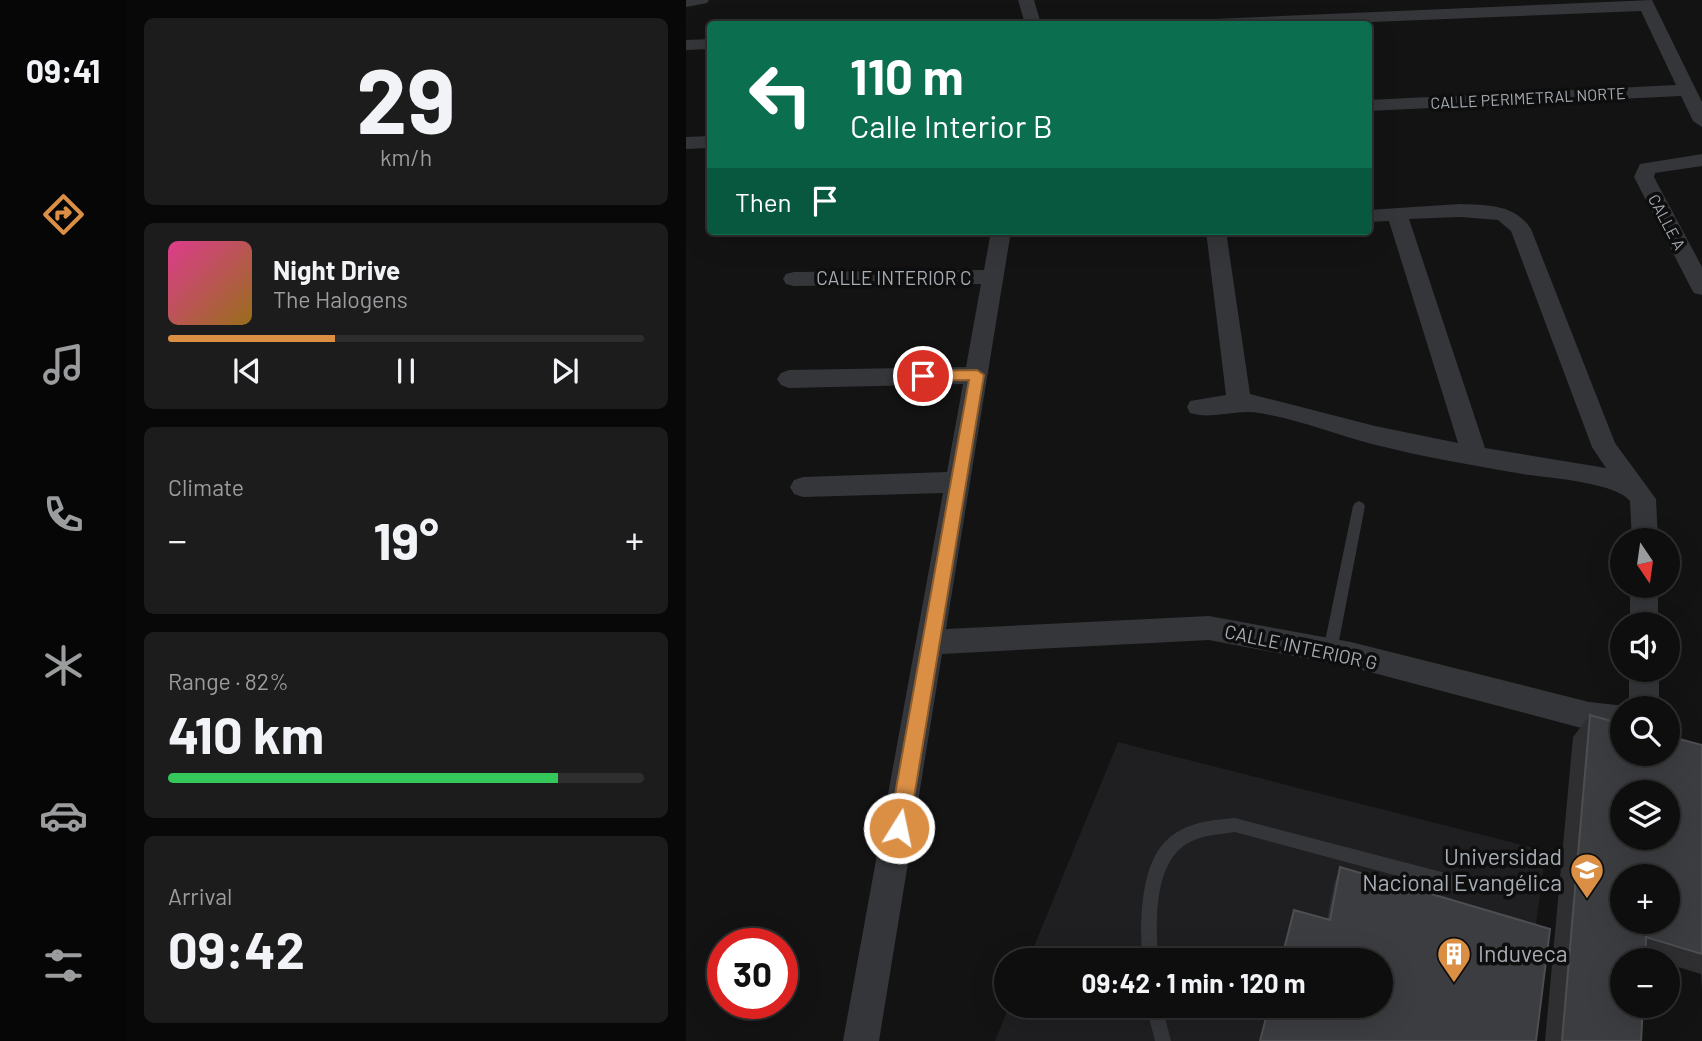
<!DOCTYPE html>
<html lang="en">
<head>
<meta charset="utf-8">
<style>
	body { margin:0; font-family:Barlow,sans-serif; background:#1c1c1d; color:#f1f3f6; height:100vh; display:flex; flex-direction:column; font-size:26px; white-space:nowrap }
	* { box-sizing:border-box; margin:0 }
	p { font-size:23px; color:#9b9c9e }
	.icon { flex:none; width:38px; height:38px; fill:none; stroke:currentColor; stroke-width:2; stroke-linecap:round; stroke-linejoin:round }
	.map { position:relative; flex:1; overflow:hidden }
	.drawer { display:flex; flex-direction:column; gap:18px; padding:18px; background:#080808; width:560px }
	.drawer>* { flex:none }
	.banner { position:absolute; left:21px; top:21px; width:665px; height:214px; border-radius:7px; box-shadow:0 7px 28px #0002,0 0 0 2px #2e2e2f; background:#0b6e4f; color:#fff; overflow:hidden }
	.needle { width:46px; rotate:167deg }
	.controls { position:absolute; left:924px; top:528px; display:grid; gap:14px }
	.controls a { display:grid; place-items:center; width:70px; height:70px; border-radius:50%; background:#0e0e0f; box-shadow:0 7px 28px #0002,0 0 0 2px #2e2e2f; font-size:35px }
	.speed { position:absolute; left:21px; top:928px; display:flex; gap:14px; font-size:35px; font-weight:700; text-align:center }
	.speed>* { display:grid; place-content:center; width:91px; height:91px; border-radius:50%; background:#0e0e0f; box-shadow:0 7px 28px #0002,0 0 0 2px #2e2e2f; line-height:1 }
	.speed .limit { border:10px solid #d22; background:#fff; color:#111 }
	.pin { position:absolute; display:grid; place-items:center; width:60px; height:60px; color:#fff; margin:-30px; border:4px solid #fff; border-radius:50%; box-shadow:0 2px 7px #0007 }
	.me { position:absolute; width:77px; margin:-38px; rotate:10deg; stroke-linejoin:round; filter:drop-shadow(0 0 5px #0008) }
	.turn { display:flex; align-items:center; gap:24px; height:147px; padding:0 28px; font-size:32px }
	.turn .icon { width:91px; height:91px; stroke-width:2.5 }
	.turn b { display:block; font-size:49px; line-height:60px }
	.then { display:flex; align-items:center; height:66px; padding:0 28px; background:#0003; gap:14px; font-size:26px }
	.big { font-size:52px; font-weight:700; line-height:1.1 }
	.drawer .widget { flex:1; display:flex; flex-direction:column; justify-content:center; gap:10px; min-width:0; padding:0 24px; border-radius:10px; background:#1c1c1d }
	.drawer .dial { align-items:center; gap:0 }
	.dial b { font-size:91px; line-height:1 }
	.song { display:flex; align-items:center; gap:21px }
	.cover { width:84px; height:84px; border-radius:10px; background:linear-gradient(135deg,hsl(330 70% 55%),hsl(40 70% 35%)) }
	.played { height:7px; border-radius:4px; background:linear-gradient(90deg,#db8f45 35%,#2e2e2f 35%) }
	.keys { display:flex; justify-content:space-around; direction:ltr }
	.heat { display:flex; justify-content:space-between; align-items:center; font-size:38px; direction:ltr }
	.charge { height:10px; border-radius:5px; background:linear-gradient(90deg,#34c759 82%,#2e2e2f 0) }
	.trip { position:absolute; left:308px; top:948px; width:399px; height:70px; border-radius:35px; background:#0e0e0f; box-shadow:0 7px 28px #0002,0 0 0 2px #2e2e2f; font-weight:700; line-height:70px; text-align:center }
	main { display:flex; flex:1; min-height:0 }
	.menu { display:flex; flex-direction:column; width:126px; justify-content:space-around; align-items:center; background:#060606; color:#9b9c9e }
	.menu .icon { width:49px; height:49px }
	.menu .active { color:#db8f45 }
	.menu b { font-size:32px; color:#f1f3f6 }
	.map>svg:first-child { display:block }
	.built { fill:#1f1f21 }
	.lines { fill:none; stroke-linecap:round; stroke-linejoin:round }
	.service { fill:#343639; fill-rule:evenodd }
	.minor { fill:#343639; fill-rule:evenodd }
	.wall { fill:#2f2f32 }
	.building { fill:#3c3d40; stroke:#4c4e52; stroke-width:2; fill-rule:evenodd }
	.route { fill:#db8f45; stroke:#8e5d2d; stroke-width:2 }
	.labels { text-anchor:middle; stroke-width:7; stroke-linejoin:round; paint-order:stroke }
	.far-street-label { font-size:16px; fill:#a6acb3; stroke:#0e0e0f }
	.street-label { font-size:19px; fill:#a6acb3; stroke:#0e0e0f }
	.near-poi-label { font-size:23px; fill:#a6acb3; stroke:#0e0e0f; text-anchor:end }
</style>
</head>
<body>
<main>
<nav class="menu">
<b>09:41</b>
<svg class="icon active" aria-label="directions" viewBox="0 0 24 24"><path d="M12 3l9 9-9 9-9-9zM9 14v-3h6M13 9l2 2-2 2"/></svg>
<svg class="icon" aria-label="music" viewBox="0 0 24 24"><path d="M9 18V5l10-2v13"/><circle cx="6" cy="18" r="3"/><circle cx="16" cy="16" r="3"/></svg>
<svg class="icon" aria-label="phone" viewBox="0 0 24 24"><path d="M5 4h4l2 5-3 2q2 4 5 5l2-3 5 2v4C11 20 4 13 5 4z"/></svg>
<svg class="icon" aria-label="climate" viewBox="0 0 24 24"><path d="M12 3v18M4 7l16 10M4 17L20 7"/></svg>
<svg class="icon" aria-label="car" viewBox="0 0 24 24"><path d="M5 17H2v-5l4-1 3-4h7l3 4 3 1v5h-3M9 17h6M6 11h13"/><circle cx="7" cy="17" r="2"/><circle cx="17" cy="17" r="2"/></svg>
<svg class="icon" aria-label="filters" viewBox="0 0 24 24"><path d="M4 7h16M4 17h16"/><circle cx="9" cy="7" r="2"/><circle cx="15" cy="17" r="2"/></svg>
</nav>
<section class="drawer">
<div class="widget dial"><b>29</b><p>km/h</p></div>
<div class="widget">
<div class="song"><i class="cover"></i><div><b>Night Drive</b><p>The Halogens</p></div></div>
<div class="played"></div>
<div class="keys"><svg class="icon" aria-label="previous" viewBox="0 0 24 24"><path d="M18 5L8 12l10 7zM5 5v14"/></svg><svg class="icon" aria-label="pause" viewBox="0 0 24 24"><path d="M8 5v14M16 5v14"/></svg><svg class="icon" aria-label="next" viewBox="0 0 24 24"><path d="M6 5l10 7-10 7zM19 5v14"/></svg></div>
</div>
<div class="widget"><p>Climate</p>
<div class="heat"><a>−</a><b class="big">19°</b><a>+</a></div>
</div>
<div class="widget"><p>Range · 82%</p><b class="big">410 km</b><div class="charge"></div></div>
<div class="widget"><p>Arrival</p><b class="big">09:42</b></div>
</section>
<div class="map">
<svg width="1016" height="1041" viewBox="0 0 1016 1041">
	<rect width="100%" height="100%" fill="#131314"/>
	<path class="built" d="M432 742 860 851 834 1041H309L323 1006H695V961H342Z"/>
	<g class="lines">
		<path class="service" d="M673 501 677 503 679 506 651 651 649 655 644 657 639 655 637 651 667 506 669 503Z
			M549 818 771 876 776 879 779 884 776 889 771 892 549 832C535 834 519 835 506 841 466 859 470 924 472 961H456C454 925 453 863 483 838 501 822 527 820 549 818Z
			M460 1006H476L485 1041H469Z"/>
		<path class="minor" d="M0 0H23L21 3 0 7Z
			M332 0H348L355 24H339Z
			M966 0 1016 102V127L1007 121 995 96 682 111V100L990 85 955 11 637 24H520L528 19Z
			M24 39V49L0 50V40Z
			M24 136V148L0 149V137Z
			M1016 154V166L969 173 968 177 1016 267V295L1008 293 1005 288 948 177 954 164Z
			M774 204C801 205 829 204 845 229L929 443 970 499 972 541H946L944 501C930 483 866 478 843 475 790 466 737 457 686 444 649 434 611 419 573 413 550 409 526 420 504 413L501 407 504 401 540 395 520 231H540L564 394 689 426 772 443 703 221 682 222V210ZM774 217 812 220 825 231 906 447 920 468 799 448 723 219Z
			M305 231H325L260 629 523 616 665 642 903 702 939 706 943 698V670H973V700L969 709H936V733L903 730 665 667 523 640 256 654 193 1041H157L257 493 117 497 108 494 104 487 108 480 117 477 261 472 277 384 103 388 95 385 91 379 95 373 103 370 280 367 295 284 108 286 100 284 97 279 100 274 108 272 298 270Z
			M944 586H972V625H944Z"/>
	</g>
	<path class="wall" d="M904 715 1016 745V992L1015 974 982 964V961H970L959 957 955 1041H859L887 737Z
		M654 867 850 1041 641 920 648 884Z"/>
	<path class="building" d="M904 715 936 724V754H982V736L1016 745V954L960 937 959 961H936V1006H957L955 1041H876ZM936 793H982V838H936ZM936 877H982V922H936Z
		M654 867 864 929 850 1041H574L583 1006H695V961H595L608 910 644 920Z"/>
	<path class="route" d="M291 370 298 375 223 828 220 835 213 838 206 835 203 828 283 380 237 381 230 376 237 371Z"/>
	<defs>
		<g id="university-pin" transform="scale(1.75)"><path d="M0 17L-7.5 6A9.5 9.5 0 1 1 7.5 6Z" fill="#db8f45" stroke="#0e0e0f"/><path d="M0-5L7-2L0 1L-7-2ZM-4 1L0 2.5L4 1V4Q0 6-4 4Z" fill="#fff"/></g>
		<g id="building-pin" transform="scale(1.75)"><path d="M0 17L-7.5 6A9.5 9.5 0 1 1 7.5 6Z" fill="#db8f45" stroke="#0e0e0f"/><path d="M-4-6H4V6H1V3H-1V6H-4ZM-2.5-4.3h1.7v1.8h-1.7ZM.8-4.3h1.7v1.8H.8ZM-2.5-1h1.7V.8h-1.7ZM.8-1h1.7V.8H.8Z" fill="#fff"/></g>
	</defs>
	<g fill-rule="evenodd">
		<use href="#university-pin" x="901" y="870"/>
		<use href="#building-pin" x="768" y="954"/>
	</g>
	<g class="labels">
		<g class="far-street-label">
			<text transform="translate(842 98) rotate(-3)" y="6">CALLE PERIMETRAL NORTE</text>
			<text transform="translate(981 222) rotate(62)" y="6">CALLE A</text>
		</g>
		<g class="street-label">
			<text x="208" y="285">CALLE INTERIOR C</text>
			<text transform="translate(615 647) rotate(12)" y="7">CALLE INTERIOR G</text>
		</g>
		<g class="near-poi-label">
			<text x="876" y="865">Universidad<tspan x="876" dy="26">Nacional Evangélica</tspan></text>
			<text x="792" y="962" text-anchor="start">Induveca</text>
		</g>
	</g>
</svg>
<div class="controls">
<a><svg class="needle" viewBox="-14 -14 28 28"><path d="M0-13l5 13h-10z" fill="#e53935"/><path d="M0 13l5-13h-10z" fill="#9b9c9e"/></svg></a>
<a><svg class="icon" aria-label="sound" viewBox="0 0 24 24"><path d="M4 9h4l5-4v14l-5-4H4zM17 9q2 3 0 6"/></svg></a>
<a><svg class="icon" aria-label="search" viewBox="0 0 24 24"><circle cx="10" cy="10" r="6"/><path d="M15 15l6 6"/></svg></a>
<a><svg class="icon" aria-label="layers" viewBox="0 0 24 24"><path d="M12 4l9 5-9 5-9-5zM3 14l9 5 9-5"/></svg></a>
<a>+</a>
<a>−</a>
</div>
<div class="speed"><div class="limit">30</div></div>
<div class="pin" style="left:237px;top:376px;background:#d93025"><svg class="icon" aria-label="arrive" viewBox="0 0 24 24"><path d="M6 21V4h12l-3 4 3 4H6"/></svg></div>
<svg class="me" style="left:213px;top:828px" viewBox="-20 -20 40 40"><circle r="17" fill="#db8f45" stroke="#fff" stroke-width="3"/><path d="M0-11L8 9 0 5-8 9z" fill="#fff"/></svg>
<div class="trip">09:42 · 1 min · 120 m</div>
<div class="banner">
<div class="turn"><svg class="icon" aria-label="left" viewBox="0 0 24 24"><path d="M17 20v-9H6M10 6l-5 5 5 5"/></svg><div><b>110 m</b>Calle Interior B</div></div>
<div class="then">Then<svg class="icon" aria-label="arrive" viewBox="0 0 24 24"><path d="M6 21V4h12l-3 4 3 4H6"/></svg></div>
</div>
</div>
</main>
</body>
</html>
